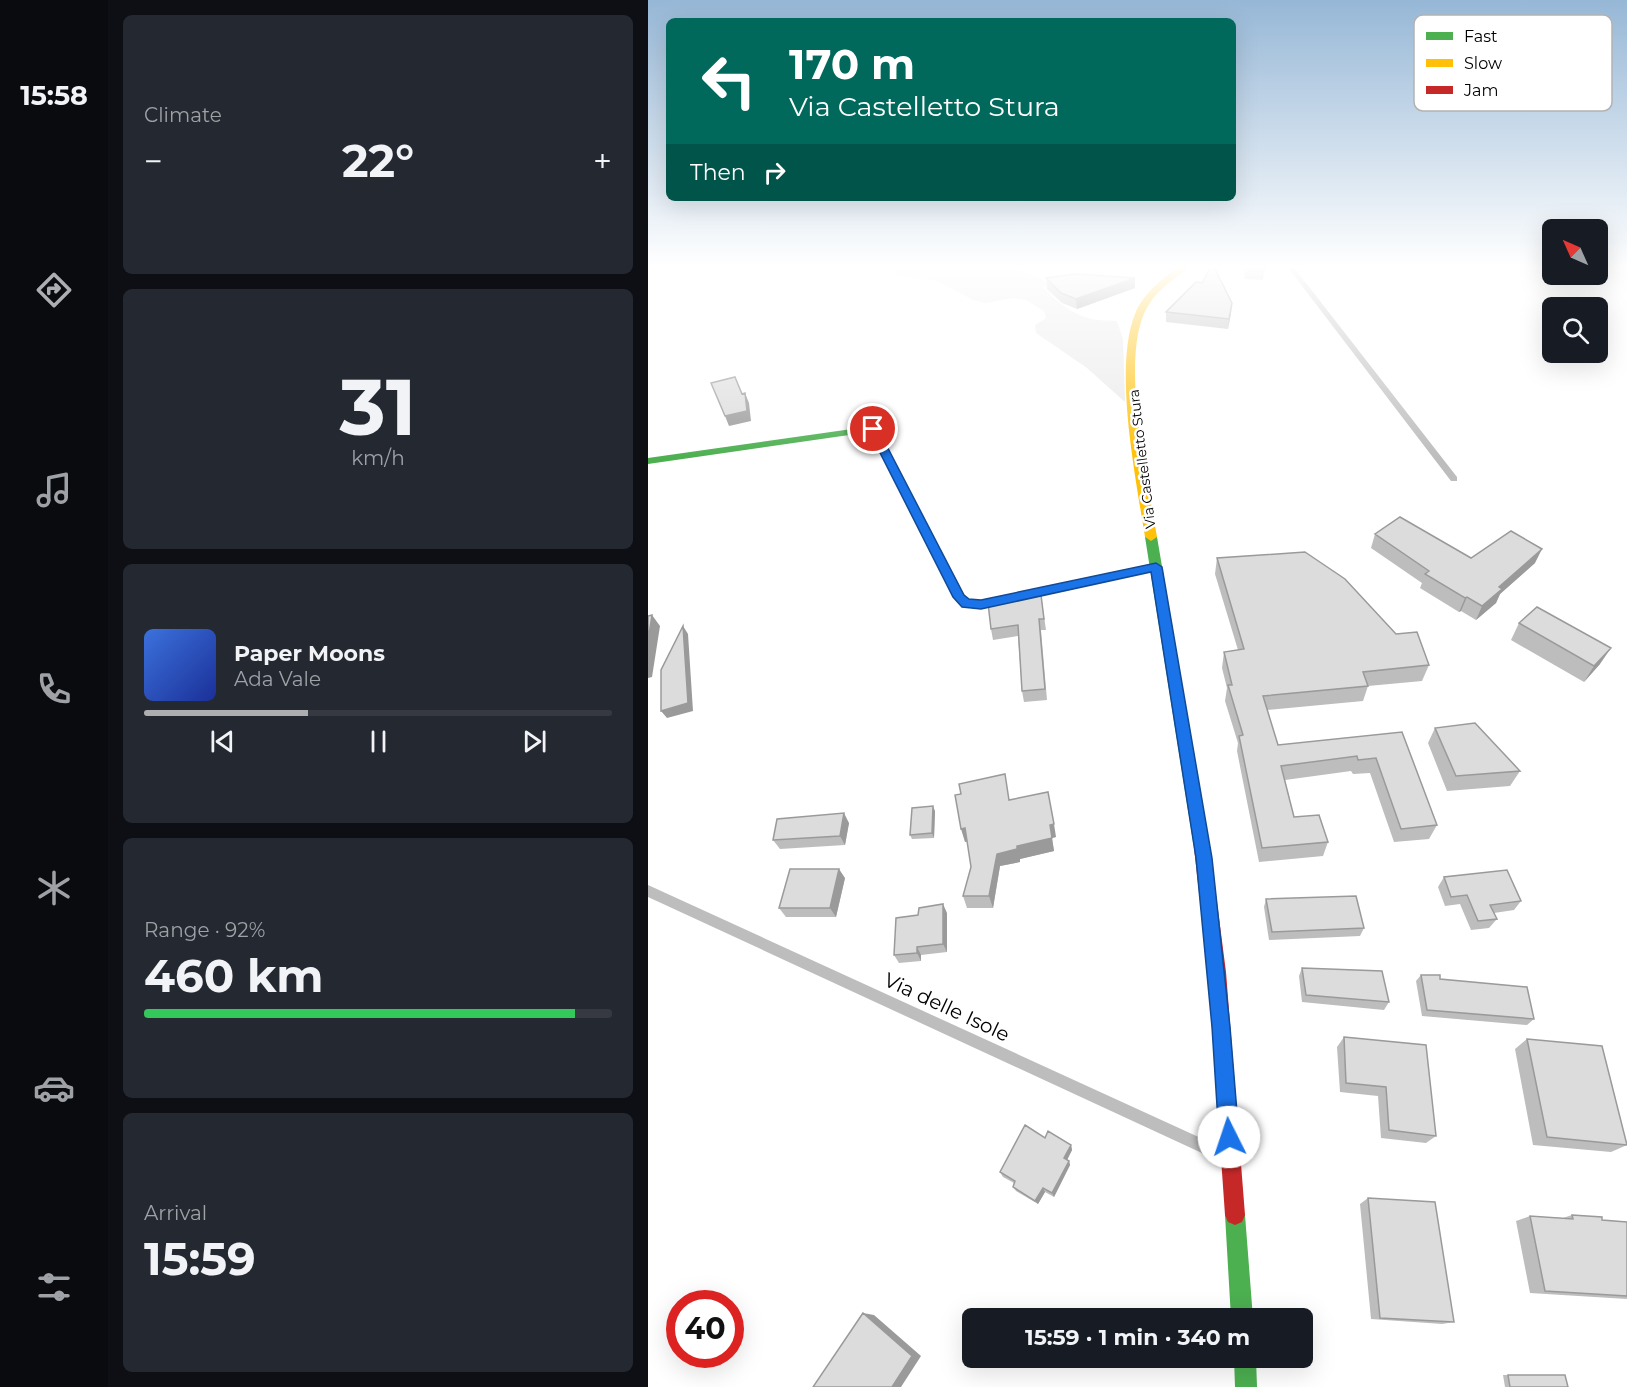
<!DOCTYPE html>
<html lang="en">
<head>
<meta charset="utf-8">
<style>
	body { margin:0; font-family:Montserrat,sans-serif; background:#242831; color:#f1f3f6; height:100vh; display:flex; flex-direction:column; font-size:22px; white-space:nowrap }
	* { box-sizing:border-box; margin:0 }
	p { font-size:20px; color:#9ea1a6 }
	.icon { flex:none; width:33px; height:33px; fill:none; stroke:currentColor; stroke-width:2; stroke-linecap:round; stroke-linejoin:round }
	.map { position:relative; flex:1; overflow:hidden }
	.details { display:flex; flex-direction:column; gap:15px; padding:15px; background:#0d0f14; width:540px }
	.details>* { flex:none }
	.banner { position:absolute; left:18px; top:18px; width:570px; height:183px; border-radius:9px; box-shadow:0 6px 24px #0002; background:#00695c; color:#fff; overflow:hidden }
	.needle { width:39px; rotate:315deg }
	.controls { position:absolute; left:894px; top:219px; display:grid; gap:12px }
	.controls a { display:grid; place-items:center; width:66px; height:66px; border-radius:9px; background:#171b24; box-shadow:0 6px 24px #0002; font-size:30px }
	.speed { position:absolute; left:18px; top:1290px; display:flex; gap:12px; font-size:30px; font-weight:700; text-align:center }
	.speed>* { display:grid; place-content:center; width:78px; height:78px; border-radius:50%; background:#171b24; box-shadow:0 6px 24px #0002; line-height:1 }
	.speed .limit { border:9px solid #d22; background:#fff; color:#111 }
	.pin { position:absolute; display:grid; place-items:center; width:51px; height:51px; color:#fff; margin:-26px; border:3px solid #fff; border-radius:50%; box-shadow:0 2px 6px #0007 }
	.me { position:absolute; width:66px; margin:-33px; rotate:356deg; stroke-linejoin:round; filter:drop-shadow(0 0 4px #0008) }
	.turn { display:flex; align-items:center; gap:21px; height:126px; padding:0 24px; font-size:27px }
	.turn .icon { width:78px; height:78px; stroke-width:2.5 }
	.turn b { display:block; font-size:42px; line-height:51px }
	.then { display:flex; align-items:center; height:57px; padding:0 24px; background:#0003; gap:12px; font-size:22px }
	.big { font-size:45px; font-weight:700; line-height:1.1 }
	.details .card { flex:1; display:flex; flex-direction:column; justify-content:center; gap:9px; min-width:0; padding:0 21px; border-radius:9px; background:#242831 }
	.details .dial { align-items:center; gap:0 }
	.dial b { font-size:78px; line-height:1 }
	.song { display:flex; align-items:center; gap:18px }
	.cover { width:72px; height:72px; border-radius:9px; background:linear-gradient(135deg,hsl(220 70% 55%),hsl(230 70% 35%)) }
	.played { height:6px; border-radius:3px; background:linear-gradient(90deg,#adaeaf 35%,#363941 35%) }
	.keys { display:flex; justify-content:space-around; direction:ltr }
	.heat { display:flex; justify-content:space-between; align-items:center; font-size:33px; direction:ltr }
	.charge { height:9px; border-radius:4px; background:linear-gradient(90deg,#34c759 92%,#363941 0) }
	.trip { position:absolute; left:314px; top:1308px; width:351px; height:60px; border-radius:9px; background:#171b24; box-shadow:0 6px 24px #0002; font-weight:700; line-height:60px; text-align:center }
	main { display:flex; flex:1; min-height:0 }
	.tabs { display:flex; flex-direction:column; width:108px; justify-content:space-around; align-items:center; background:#090b0e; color:#9ea1a6 }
	.tabs .icon { width:42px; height:42px }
	.tabs .current { color:#adaeaf }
	.tabs b { font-size:27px; color:#f1f3f6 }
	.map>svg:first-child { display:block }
	.green { fill:#e9e9e9 }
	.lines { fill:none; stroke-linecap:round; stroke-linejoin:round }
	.lane { fill:#bdbdbd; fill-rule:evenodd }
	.fast { fill:#4caf50; fill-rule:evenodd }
	.slow { fill:#ffc107; fill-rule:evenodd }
	.jam { fill:#c62828; fill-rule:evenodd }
	.wall { fill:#bdbdbd }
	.shaded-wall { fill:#9a9a9a }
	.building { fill:#dcdcdc; stroke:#9a9a9a; stroke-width:1.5 }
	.route { fill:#1a73e8; stroke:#114b97; stroke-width:1.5 }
	.labels { text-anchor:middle; stroke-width:5; stroke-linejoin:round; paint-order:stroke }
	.far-street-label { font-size:14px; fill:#000; stroke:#fff }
	.near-street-label { font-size:20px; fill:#000; stroke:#fff }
	.key { fill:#fff; stroke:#b2b2b2; stroke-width:1.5 }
	.key-label { font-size:16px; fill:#000 }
</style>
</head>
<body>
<main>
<nav class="tabs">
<b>15:58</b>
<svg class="icon current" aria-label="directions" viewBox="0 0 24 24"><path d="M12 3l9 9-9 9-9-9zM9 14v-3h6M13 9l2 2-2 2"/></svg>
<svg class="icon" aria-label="music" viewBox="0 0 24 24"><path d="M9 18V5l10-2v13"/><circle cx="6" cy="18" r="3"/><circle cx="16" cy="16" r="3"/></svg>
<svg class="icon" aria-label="phone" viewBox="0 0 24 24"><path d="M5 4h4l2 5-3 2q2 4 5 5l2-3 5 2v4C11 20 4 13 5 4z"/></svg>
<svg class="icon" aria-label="climate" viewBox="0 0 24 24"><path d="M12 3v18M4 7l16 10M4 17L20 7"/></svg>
<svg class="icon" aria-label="car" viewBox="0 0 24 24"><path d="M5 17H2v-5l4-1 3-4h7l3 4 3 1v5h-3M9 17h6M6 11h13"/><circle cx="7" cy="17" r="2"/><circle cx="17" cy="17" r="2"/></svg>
<svg class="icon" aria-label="filters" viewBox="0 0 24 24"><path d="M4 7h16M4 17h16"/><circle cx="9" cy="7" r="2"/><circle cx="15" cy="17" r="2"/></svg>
</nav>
<section class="details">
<div class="card"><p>Climate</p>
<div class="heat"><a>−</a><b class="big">22°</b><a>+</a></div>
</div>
<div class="card dial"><b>31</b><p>km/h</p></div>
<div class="card">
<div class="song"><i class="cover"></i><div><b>Paper Moons</b><p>Ada Vale</p></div></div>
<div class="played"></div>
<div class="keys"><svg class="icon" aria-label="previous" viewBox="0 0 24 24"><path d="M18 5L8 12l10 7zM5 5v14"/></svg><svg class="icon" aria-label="pause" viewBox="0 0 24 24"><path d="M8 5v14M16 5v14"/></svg><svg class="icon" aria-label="next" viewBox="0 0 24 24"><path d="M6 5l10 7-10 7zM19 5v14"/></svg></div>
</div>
<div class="card"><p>Range · 92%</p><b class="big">460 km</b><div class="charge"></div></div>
<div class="card"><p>Arrival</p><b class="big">15:59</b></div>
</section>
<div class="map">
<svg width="979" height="1387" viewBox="0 0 979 1387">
	<rect width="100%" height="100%" fill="#fff"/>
	<path class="green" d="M239 265H358L395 280 398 284 396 288C407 300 424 314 440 318 449 321 459 320 469 321L475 339 477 402 439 368 388 333 387 325 398 318 396 311 378 300 365 298 338 303 325 300 289 281 250 276Z"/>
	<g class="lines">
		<path class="lane" d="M638 265H644L809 477V481H803Z
			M0 885 579 1150 582 1155 579 1160 574 1163 569 1160 0 897Z"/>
		<path class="fast" d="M225 426 230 429 267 502 266 504 262 505 257 502 222 432 0 464V458Z
			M503 533 509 537 562 848 560 853 554 855 548 853 546 848 497 537Z
			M587 1205 594 1208 597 1215 605 1318H583L577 1215 580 1208Z
			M586 1358H608L609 1387H587Z"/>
		<path class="slow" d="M534 265H543C528 279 510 288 500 306 470 355 500 481 509 537L503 541 497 537C488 478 465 369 487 314 495 293 516 277 534 265Z
			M262 499 267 502 316 594 321 599 333 600 508 563 514 567 508 571 333 608C321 608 312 608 305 597L257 502Z"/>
		<path class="jam" d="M554 841 560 843 562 848 578 972 597 1215 594 1222 587 1225 580 1222 577 1215 560 972 546 848 548 843Z"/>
	</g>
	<path class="wall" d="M597 270 616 271 615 280 596 279Z
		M398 278H487V288L429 309 414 303 399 289Z
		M518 312 583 313 580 329 518 322Z
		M727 534 823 558 887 563 852 594 848 603 828 620 813 611 811 612 772 588 774 583 723 548Z
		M569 558 748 634 781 665 774 681 720 686 715 701 619 710 630 745 754 732 789 825 781 839 746 842 722 773 705 774 703 771 637 780 646 817 680 842 675 856 611 862 589 751 590 743 577 701 579 688 574 668 576 652 590 650 567 574Z
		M393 595 398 630H393L399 700 376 702 374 691 370 636 345 640 343 629Z
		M871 623 952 664 936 682 863 640Z
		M787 728 872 771 862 786 799 791 780 743Z
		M313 794 362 800 408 837 404 838 406 851 372 859V862L352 866 345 908H319L315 896 323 867 319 841 317 842Z
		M287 811 286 838 264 839 262 835Z
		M201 823 197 845 132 849 125 840Z
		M796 877 873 901 866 910 846 913 849 919 841 928 823 930 812 904 797 906 790 887Z
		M197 878 188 917H138L131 908Z
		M618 899 716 928 712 936 621 940 616 907Z
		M299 913V952L273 955V961L251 963 246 955Z
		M654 968 741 1002 736 1010 654 1002 651 976Z
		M773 975 792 979 886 1019 879 1025 774 1016 768 981Z
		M696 1037 788 1136 778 1143 733 1138 730 1096 692 1092 689 1047Z
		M879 1039 979 1145 963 1152 885 1145 867 1049Z
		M397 1138 423 1145 424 1150 419 1160 421 1161 422 1165 406 1197 397 1192 390 1204 368 1191 365 1187 366 1183 355 1177 352 1172Z
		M720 1198 806 1322 794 1324 723 1319 712 1204Z
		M924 1215 954 1220 979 1222V1299L882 1293 868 1221 882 1216 915 1218Z
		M855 1375H917L920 1387H857Z"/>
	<path class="shaded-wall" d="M714 265H725L713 268Z
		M487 278V288L429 309 428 299Z
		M584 303 583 313 580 329 581 319Z
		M97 393 101 403 103 421 81 426 77 416Z
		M894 549 887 563 852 594 848 603 828 620 834 606 851 587Z
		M819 597 813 611 811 612 817 598Z
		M4 615 12 626 4 677 0 678V641Z
		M35 626 40 634 45 711 19 718 13 711Z
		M963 648 952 664 936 682 946 666Z
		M285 806 287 811 286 838 284 833Z
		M196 813 201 823 197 845 192 836Z
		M406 824 408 837 404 838 406 851 372 859V862L352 866 345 908 341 896 349 854 369 846 402 825Z
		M317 828 321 841 317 842 313 829Z
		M191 869 197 878 188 917 182 908Z
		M295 904 299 913V952L295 944Z
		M269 947 273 955V961L269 953Z
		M423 1145 424 1150 418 1162 416 1158Z
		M421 1161 422 1165 406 1197 404 1193Z
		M395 1188 397 1192 390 1204 387 1201Z
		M215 1313 226 1315 273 1356 253 1387H244Z"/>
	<path class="building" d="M564 265H565L584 303 581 319 518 312 548 282 554 283Z
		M598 265H616V271L597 270Z
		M428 274 487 278 428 299 413 293 398 278Z
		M87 377 94 394 97 393 99 411 77 416 63 383Z
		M752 517 823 558 863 531 894 549 851 587 854 589 834 606 819 597 817 598 777 574 781 571 727 534Z
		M657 552 697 579 748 634 769 632 781 665 715 672 720 686 615 696 630 745 754 732 789 825 753 829 728 758 710 760 709 756 633 766 646 817 671 815 680 842 614 848 591 736 595 735 580 685H584L576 652 596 649 569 558Z
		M393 595 396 619H391L397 689 374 691 370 625 343 629 340 603Z
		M889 607 963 648 946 666 871 623Z
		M4 615 0 641V616Z
		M35 626 40 703 13 711V670Z
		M827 723 872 771 808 776 787 728Z
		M357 774 361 800 400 792 406 824 402 825 404 838 369 846V849L349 854 341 896H315L323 867 317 828 313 829 307 795 313 794 311 784Z
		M285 806 284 833 262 835 264 808Z
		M196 813 192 836 125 840 129 819Z
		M142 869H191L182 908H131Z
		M859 870 873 901 842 905 849 919 830 921 819 895 803 897 796 877Z
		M708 896 716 928 624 932 618 899Z
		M295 904V944L269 947V953L246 955 248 918 270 915 271 908Z
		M654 968 734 971 741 1002 658 995Z
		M773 975H792V979L879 987 886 1019 779 1010Z
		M696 1037 778 1045 788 1136 741 1130 738 1087 698 1083Z
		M879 1039 954 1046 979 1145 899 1137Z
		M377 1125 397 1138 400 1131 423 1145 416 1158 421 1161 404 1193 395 1188 387 1201 365 1187 367 1181 352 1172Z
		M720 1198 787 1202 806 1322 732 1318Z
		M924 1215 954 1217V1220L979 1222V1296L897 1291 882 1216 925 1219Z
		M215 1313 264 1356 244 1387H165Z
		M860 1375H917L920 1387H862Z"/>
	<linearGradient id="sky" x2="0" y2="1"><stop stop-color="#96b7d6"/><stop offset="0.58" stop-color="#fff"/><stop offset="1" stop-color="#fff" stop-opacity="0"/></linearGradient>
	<rect width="979" height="459" fill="url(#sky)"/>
	<path class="route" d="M225 426 230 429 316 595 321 599 333 600 508 563 514 567 564 858 582 1027 591 1137 588 1144 581 1147 574 1144 571 1137 564 1027 548 858 503 572 333 609 314 607 305 597 220 429Z"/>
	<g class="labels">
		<g class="far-street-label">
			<text transform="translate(494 459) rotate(-97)" y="5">Via Castelletto Stura</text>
		</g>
		<g class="near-street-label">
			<text transform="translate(299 1007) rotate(25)" y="7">Via delle Isole</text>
		</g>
	</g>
	<rect x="766" y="15" width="198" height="96" rx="9" class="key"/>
	<rect x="778" y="32" width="27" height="8" fill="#4caf50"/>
	<rect x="778" y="59" width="27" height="8" fill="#ffc107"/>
	<rect x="778" y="86" width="27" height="8" fill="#c62828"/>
	<g class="key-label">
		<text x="816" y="42">Fast</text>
		<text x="816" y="69">Slow</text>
		<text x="816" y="96">Jam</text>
	</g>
</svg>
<div class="controls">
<a><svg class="needle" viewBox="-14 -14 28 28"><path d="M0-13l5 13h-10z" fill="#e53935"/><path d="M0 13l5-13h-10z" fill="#9ea1a6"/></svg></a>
<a><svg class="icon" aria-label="search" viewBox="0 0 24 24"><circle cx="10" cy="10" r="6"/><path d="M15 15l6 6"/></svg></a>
</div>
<div class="speed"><div class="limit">40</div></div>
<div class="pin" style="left:225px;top:429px;background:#d93025"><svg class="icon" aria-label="arrive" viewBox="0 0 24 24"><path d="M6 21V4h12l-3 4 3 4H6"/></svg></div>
<svg class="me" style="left:581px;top:1137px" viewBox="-20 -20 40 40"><circle r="19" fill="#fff"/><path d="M0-13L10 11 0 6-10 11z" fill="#1a73e8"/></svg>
<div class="trip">15:59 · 1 min · 340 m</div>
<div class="banner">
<div class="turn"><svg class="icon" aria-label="left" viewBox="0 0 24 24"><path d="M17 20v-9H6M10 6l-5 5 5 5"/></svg><div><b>170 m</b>Via Castelletto Stura</div></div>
<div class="then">Then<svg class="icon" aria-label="right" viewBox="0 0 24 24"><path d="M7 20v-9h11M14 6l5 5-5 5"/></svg></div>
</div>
</div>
</main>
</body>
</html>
